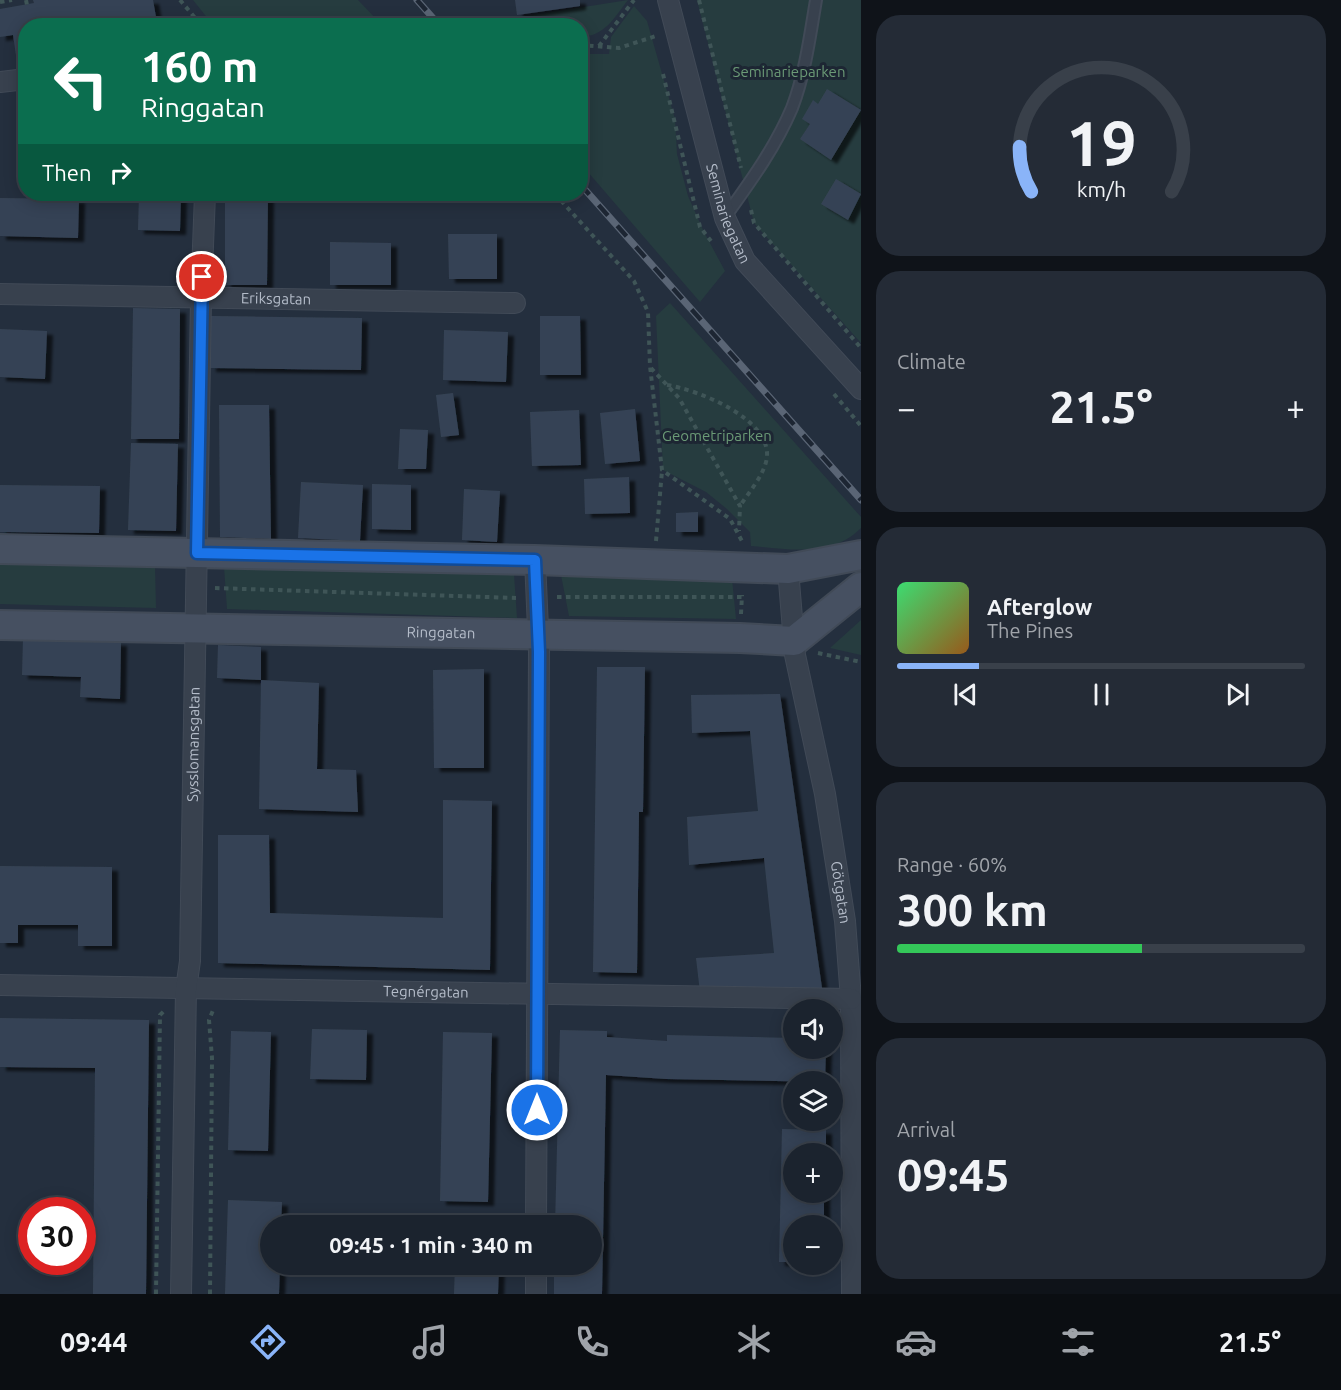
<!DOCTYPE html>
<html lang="en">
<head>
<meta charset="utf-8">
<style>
	body { margin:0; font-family:Ubuntu,sans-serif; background:#242b36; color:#f1f3f6; height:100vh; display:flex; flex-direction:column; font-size:22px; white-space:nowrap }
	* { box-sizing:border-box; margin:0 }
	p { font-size:20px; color:#a0a4aa }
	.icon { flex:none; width:33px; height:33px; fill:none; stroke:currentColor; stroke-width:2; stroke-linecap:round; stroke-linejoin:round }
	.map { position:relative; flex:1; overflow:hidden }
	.sheet { display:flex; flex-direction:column; gap:15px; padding:15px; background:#0f1319; width:480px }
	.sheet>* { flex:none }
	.top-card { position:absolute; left:18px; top:18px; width:570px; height:183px; border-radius:24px; box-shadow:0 3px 15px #0003,0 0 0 2px #39404a; background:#0b6e4f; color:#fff; overflow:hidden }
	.fabs { position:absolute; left:783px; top:999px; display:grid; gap:12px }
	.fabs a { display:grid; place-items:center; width:60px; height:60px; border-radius:50%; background:#1b232e; box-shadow:0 3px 15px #0003,0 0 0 2px #39404a; font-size:30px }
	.speed { position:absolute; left:18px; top:1197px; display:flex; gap:12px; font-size:30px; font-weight:700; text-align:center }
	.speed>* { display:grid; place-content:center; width:78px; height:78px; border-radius:50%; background:#1b232e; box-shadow:0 3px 15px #0003,0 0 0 2px #39404a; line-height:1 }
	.speed .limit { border:9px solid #d22; background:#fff; color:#111 }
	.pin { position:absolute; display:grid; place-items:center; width:51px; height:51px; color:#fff; margin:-26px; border:3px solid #fff; border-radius:50%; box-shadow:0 2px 6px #0007 }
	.me { position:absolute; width:66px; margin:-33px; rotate:0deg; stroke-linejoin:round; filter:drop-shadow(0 0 4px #0008) }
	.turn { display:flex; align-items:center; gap:21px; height:126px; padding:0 24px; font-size:27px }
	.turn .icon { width:78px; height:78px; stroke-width:2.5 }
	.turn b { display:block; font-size:42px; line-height:51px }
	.then { display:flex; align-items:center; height:57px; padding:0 24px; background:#0003; gap:12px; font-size:22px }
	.big { font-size:45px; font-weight:600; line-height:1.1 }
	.sheet .tile { flex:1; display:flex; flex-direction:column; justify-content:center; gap:9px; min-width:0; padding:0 21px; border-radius:24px; background:#242b36 }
	.sheet .dial { align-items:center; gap:0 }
	.dial svg { height:156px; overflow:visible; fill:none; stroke:#39404a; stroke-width:7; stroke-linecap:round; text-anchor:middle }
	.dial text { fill:#f1f3f6; stroke:none }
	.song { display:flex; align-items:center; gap:18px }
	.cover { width:72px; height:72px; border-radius:9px; background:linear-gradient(135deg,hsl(140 70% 55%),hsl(30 70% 35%)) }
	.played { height:6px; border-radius:3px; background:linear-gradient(90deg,#8ab4f8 20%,#39404a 20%) }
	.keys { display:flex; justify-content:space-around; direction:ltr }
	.heat { display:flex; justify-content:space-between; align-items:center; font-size:33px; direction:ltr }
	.charge { height:9px; border-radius:4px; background:linear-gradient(90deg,#34c759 60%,#39404a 0) }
	.trip { position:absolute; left:260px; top:1215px; width:342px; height:60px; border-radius:30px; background:#1b232e; box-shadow:0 3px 15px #0003,0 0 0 2px #39404a; font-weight:600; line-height:60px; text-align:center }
	.menu { display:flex; height:96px; justify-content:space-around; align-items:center; background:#0b0e12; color:#a0a4aa }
	.menu .icon { width:42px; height:42px }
	.menu .selected { color:#8ab4f8 }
	.menu b { font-size:27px; color:#f1f3f6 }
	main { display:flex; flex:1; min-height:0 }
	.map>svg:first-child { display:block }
	.green { fill:#263c3f }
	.building { fill:#364354; filter:url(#shadow) }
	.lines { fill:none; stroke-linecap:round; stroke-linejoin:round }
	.lane-casing { stroke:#414a57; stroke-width:14 }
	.street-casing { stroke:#414a57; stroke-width:22 }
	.secondary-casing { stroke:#414a57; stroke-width:32 }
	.path { stroke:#3f5557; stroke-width:4; stroke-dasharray:4.5 4.5; stroke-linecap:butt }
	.lane { stroke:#38414e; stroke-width:10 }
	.street { stroke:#38414e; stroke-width:20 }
	.secondary { stroke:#465061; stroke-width:28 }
	.rail-casing { stroke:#5a6575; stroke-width:7 }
	.rail { stroke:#1d2633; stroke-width:4.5; stroke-dasharray:14; stroke-linecap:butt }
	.route-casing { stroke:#114b97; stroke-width:15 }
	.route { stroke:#1a73e8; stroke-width:10 }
	.labels { text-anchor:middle; stroke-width:6; stroke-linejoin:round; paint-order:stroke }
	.park-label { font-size:15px; fill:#6b9a76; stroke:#1d2633 }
	.street-label { font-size:15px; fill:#b4bcc9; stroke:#1d2633 }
</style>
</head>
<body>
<main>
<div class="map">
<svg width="861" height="1294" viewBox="0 0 861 1294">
	<defs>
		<filter id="shadow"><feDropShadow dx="6" dy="4" stdDeviation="1.5" flood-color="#0009"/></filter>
	</defs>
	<rect width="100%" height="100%" fill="#242f3e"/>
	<path class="green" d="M193 0H358L381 24 213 25Z
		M628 0C614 18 605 36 581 37L580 26 519 25 508 19Z
		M697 0H861V343L754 223Z
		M634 6 647 21 675 119 677 154 688 196 704 232 725 271 700 302 581 164V54H609L611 37Z
		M670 303 861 517V528C831 558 789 549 751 546L750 532 727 509 706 492 663 470 656 316Z
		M0 562 155 566 156 608 0 604Z
		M224 567 514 574 517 618 227 609Z
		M561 575 732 579 736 619 569 616Z
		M861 620V655L830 648Z"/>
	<path class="building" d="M33 0H153L156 17 128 21 129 26H26V61L17 62 13 35 0 37V9L34 3Z
		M515 0H580V6L517 15Z
		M827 89 861 110 831 160 800 139 810 124 802 119 813 100 818 104Z
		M836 179 861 194 848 220 821 204Z
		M139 194H181L180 231 138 230Z
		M225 194H268L267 285H225Z
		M0 198 79 199 78 238 0 236Z
		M448 234H497V279H449Z
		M330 242 391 243V285H330Z
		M133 308 180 309 179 439H131Z
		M211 316 362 318 361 370 210 368Z
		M540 316H580L581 375H540Z
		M0 329 47 331 45 379 0 377Z
		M444 330 508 332 506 382 443 380Z
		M453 393 459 435 441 437 436 395Z
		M219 405H269L271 539 220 537Z
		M635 409 640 461 605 464 600 413Z
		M579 410 581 465 532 466 530 412Z
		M400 429 428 430 426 469H398Z
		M131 443 178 444 176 531 128 530Z
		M629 477 630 513 585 514 584 479Z
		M301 482 363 485 360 541 298 538Z
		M372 484 411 485V530L372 529Z
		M0 485 100 486 99 533 0 532Z
		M464 489 500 491 497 542 462 540Z
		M698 512V532H676V513Z
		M23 639 121 642 120 699 80 697 81 677 22 675Z
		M218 645 261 647V680L217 678Z
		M597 667H645L643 812H639L637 973 593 972Z
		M484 669V768H434L433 670Z
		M261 680 319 683 317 769 356 770 358 812 259 809Z
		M780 694 822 988 700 992 696 958 774 953 764 858 689 865 687 817 758 811 750 731 692 733 691 695Z
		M443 800 492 801 490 970 218 963V835H269L270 913 443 918Z
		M0 866 112 867V946H78V925H18V943H0Z
		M0 1018 149 1020 146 1294H93L95 1068 0 1067Z
		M312 1029 367 1030 366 1080 310 1079Z
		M560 1030 607 1031V1037L667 1041V1035L794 1038V1048H826L825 1082 666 1079 606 1075 602 1294H554V1264H591V1226H555Z
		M231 1031 271 1032 268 1151 228 1150Z
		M443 1032 492 1033 488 1202 440 1201Z
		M782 1129 826 1130V1154H794V1192H824V1226H794V1262H779Z
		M228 1200 282 1202 281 1226H270V1264H280L279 1294H225Z
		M455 1264H499L498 1294H454Z"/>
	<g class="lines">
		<g class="lane-casing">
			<path id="lane" d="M725 217C750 182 775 148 792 108 805 74 810 36 816 0"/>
		</g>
		<g class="street-casing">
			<g id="street">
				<path id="s1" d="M668 0 725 218 745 261 861 389"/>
				<path d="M0 82 26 79"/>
				<path id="s2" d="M0 294 515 303"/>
				<path d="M535 560 539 652 536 1226"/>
				<path id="s3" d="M788 569 795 655 825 794 845 921 851 999 852 1294"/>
				<path id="s4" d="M0 985 851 999"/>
				<path id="s5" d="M181 1294 186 989 190 961 201 298 205 194"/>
				<path d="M536 1294V1264"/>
			</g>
		</g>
		<g class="secondary-casing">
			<g id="secondary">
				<path d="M0 549 535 560 788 569 861 555"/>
				<path id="s6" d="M0 625 740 638 794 641 861 587"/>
			</g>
		</g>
		<path class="path" d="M26 0 27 5
			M180 0 202 26
			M699 0 741 168
			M0 2 12 0
			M580 45 619 48 656 36
			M599 46 634 0
			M663 74 700 227 711 241
			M555 194 634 281 648 312 650 366 662 470 730 519 743 543
			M751 210 754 223 861 348
			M651 368 679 398 740 506 739 531
			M667 385C698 390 770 418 767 457 765 474 749 492 740 506
			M834 394 861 426
			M656 541 662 471
			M215 588 516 598
			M557 597H742
			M741 614 742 595
			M818 653 861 662
			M156 1294 160 1015 164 1011
			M210 1294 212 1058 209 1020 214 1008"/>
		<use href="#lane" class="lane"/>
		<use href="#street" class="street"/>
		<use href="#secondary" class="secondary"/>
		<g class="rail-casing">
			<path id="rail" d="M417 0 440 26
				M580 184 861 500"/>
		</g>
		<use href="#rail" class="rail"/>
	</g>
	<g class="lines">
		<g class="route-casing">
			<path id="route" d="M202 277 197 553 535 560 539 652 537 1110"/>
		</g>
		<use href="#route" class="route"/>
	</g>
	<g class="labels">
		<g class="park-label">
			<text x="789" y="77">Seminarieparken</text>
			<text x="717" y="441">Geometriparken</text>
		</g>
		<g class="street-label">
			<text dy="5" stroke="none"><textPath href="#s1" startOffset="222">Seminariegatan</textPath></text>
			<text dy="5" stroke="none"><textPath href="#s2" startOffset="276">Eriksgatan</textPath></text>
			<text dy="5" stroke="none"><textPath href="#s6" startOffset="441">Ringgatan</textPath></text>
			<text dy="5" stroke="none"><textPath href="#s5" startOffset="550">Sysslomansgatan</textPath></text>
			<text dy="5" stroke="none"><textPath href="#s3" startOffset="328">Götgatan</textPath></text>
			<text dy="5" stroke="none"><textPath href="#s4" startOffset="426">Tegnérgatan</textPath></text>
		</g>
	</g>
</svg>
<div class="fabs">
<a><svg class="icon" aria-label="sound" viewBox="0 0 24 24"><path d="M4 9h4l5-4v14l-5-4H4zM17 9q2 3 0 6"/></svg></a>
<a><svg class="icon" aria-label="layers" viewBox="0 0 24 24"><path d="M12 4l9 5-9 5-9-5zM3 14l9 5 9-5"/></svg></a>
<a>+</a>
<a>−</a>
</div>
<div class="speed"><div class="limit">30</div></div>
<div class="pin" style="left:202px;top:277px;background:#d93025"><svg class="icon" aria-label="arrive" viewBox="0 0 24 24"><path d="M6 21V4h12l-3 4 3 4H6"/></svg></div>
<svg class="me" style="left:537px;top:1110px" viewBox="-20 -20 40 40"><circle r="17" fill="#1a73e8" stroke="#fff" stroke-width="3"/><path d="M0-11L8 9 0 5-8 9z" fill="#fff"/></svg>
<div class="trip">09:45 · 1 min · 340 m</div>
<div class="top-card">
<div class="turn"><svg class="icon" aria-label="left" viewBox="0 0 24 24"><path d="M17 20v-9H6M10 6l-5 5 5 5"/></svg><div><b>160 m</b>Ringgatan</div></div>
<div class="then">Then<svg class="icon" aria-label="right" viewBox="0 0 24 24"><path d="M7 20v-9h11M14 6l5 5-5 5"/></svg></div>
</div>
</div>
<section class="sheet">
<div class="tile dial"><svg viewBox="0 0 100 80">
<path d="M14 69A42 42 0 1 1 86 69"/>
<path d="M14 69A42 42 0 0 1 8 46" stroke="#8ab4f8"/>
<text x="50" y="56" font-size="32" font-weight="700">19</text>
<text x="50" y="72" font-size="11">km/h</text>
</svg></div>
<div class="tile"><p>Climate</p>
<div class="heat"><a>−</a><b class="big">21.5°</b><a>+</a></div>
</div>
<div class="tile">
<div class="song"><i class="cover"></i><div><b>Afterglow</b><p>The Pines</p></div></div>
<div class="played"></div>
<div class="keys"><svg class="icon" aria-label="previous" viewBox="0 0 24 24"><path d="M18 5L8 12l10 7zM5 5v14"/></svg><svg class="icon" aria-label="pause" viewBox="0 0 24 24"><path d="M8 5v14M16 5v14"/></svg><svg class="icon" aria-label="next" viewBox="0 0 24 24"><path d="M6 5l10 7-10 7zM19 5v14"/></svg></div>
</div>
<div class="tile"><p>Range · 60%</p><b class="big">300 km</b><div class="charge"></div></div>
<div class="tile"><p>Arrival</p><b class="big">09:45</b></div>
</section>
</main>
<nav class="menu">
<b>09:44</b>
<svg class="icon selected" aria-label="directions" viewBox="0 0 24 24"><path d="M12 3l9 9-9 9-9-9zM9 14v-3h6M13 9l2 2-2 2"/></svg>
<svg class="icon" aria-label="music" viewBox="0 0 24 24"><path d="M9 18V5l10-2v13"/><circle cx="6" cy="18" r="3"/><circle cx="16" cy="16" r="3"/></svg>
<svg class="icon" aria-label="phone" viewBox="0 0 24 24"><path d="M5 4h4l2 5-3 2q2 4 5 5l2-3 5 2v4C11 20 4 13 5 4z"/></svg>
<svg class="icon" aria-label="climate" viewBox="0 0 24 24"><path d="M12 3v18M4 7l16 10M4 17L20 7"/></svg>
<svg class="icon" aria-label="car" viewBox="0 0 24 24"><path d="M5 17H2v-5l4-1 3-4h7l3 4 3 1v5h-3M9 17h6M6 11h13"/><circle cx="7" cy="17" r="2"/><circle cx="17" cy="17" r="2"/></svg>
<svg class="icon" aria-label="filters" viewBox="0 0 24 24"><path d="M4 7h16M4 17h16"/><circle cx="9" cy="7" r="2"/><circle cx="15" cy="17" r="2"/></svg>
<b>21.5°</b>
</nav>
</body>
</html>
